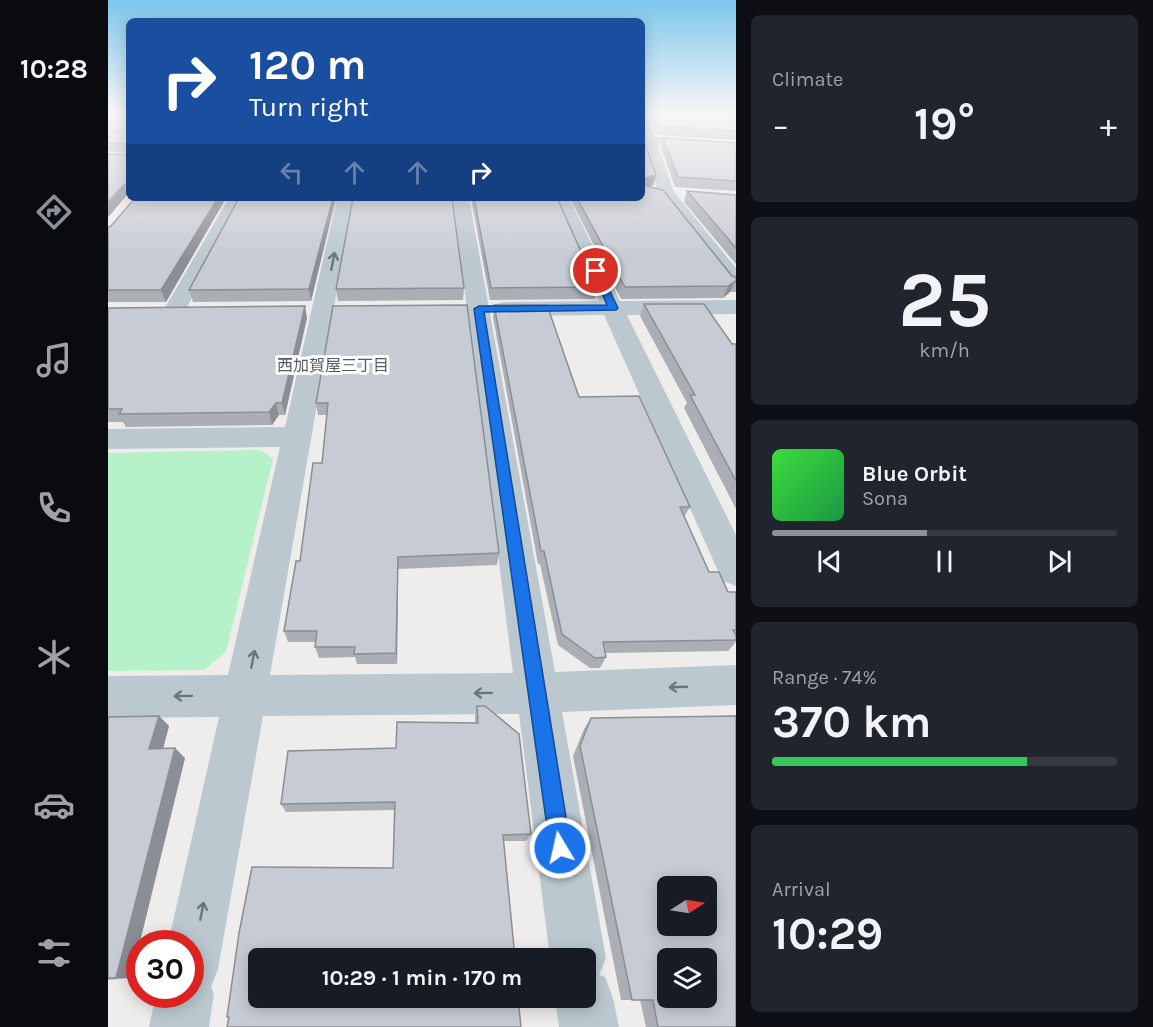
<!DOCTYPE html>
<html lang="en">
<head>
<meta charset="utf-8">
<style>
	body { margin:0; font-family:Karla,"Noto Sans JP",sans-serif; background:#20242c; color:#f1f3f6; height:100vh; display:flex; flex-direction:column; font-size:22px; white-space:nowrap }
	* { box-sizing:border-box; margin:0 }
	p { font-size:20px; color:#9ea1a6 }
	.icon { flex:none; width:33px; height:33px; fill:none; stroke:currentColor; stroke-width:2; stroke-linecap:round; stroke-linejoin:round }
	.map { position:relative; flex:1; overflow:hidden }
	.side { display:flex; flex-direction:column; gap:15px; padding:15px; background:#0d0f14; width:417px }
	.side>* { flex:none }
	.guide { position:absolute; left:18px; top:18px; width:519px; height:183px; border-radius:9px; box-shadow:0 3px 15px #0003; background:#1a4fa0; color:#fff; overflow:hidden }
	.needle { width:39px; rotate:78deg }
	.tools { position:absolute; left:549px; top:876px; display:grid; gap:12px }
	.tools a { display:grid; place-items:center; width:60px; height:60px; border-radius:9px; background:#171b24; box-shadow:0 3px 15px #0003; font-size:30px }
	.speed { position:absolute; left:18px; top:930px; display:flex; gap:12px; font-size:30px; font-weight:700; text-align:center }
	.speed>* { display:grid; place-content:center; width:78px; height:78px; border-radius:50%; background:#171b24; box-shadow:0 3px 15px #0003; line-height:1 }
	.speed .limit { border:9px solid #d22; background:#fff; color:#111 }
	.pin { position:absolute; display:grid; place-items:center; width:51px; height:51px; color:#fff; margin:-26px; border:3px solid #fff; border-radius:50%; box-shadow:0 2px 6px #0007 }
	.me { position:absolute; width:66px; margin:-33px; rotate:351deg; stroke-linejoin:round; filter:drop-shadow(0 0 4px #0008) }
	.turn { display:flex; align-items:center; gap:21px; height:126px; padding:0 24px; font-size:27px }
	.turn .icon { width:78px; height:78px; stroke-width:2.5 }
	.turn b { display:block; font-size:42px; line-height:51px }
	.lanes { display:flex; align-items:center; height:57px; padding:0 24px; background:#0003; justify-content:center; gap:30px; direction:ltr }
	.lanes .off { opacity:.35 }
	.big { font-size:45px; font-weight:700; line-height:1.1 }
	.side .tile { flex:1; display:flex; flex-direction:column; justify-content:center; gap:9px; min-width:0; padding:0 21px; border-radius:9px; background:#20242c }
	.side .dial { align-items:center; gap:0 }
	.dial b { font-size:78px; line-height:1 }
	.song { display:flex; align-items:center; gap:18px }
	.cover { width:72px; height:72px; border-radius:9px; background:linear-gradient(135deg,hsl(120 70% 55%),hsl(140 70% 35%)) }
	.played { height:6px; border-radius:3px; background:linear-gradient(90deg,#8c9099 45%,#363941 45%) }
	.keys { display:flex; justify-content:space-around; direction:ltr }
	.heat { display:flex; justify-content:space-between; align-items:center; font-size:33px; direction:ltr }
	.charge { height:9px; border-radius:4px; background:linear-gradient(90deg,#34c759 74%,#363941 0) }
	.trip { position:absolute; left:140px; top:948px; width:348px; height:60px; border-radius:9px; background:#171b24; box-shadow:0 3px 15px #0003; font-weight:700; line-height:60px; text-align:center }
	main { display:flex; flex:1; min-height:0 }
	.menu { display:flex; flex-direction:column; width:108px; justify-content:space-around; align-items:center; background:#090b0e; color:#9ea1a6 }
	.menu .icon { width:42px; height:42px }
	.menu .selected { color:#8c9099 }
	.menu b { font-size:27px; color:#f1f3f6 }
	.map>svg:first-child { display:block }
	.green { fill:#b5f2c9 }
	.lines { fill:none; stroke-linecap:round; stroke-linejoin:round }
	.minor { fill:#bbc8d0; fill-rule:evenodd }
	.major { fill:#a9bece; fill-rule:evenodd }
	.wall { fill:#abafb5 }
	.shaded-wall { fill:#8b8e94 }
	.building { fill:#c7cbd3; stroke:#8b8e94; stroke-width:1.5; fill-rule:evenodd }
	.oneway { stroke:#67757e }
	.route { fill:#1a73e8; stroke:#114b97; stroke-width:1.5 }
	.labels { text-anchor:middle; stroke-width:6; stroke-linejoin:round; paint-order:stroke }
	.far-neighbourhood-label { font-size:16px; fill:#585d62; stroke:#fff }
</style>
</head>
<body>
<main>
<nav class="menu">
<b>10:28</b>
<svg class="icon selected" aria-label="directions" viewBox="0 0 24 24"><path d="M12 3l9 9-9 9-9-9zM9 14v-3h6M13 9l2 2-2 2"/></svg>
<svg class="icon" aria-label="music" viewBox="0 0 24 24"><path d="M9 18V5l10-2v13"/><circle cx="6" cy="18" r="3"/><circle cx="16" cy="16" r="3"/></svg>
<svg class="icon" aria-label="phone" viewBox="0 0 24 24"><path d="M5 4h4l2 5-3 2q2 4 5 5l2-3 5 2v4C11 20 4 13 5 4z"/></svg>
<svg class="icon" aria-label="climate" viewBox="0 0 24 24"><path d="M12 3v18M4 7l16 10M4 17L20 7"/></svg>
<svg class="icon" aria-label="car" viewBox="0 0 24 24"><path d="M5 17H2v-5l4-1 3-4h7l3 4 3 1v5h-3M9 17h6M6 11h13"/><circle cx="7" cy="17" r="2"/><circle cx="17" cy="17" r="2"/></svg>
<svg class="icon" aria-label="filters" viewBox="0 0 24 24"><path d="M4 7h16M4 17h16"/><circle cx="9" cy="7" r="2"/><circle cx="15" cy="17" r="2"/></svg>
</nav>
<div class="map">
<svg width="628" height="1027" viewBox="0 0 628 1027">
	<rect width="100%" height="100%" fill="#efecec"/>
	<path class="green" d="M153 450 165 459 118 652 96 670 0 671V453Z"/>
	<g class="lines">
		<path class="minor" d="M534 115 540 118 566 192 628 268V288L621 286 550 193 534 139Z
			M21 116V126L0 141V130Z
			M121 198H137L77 311 74 316 66 318 58 316 55 311Z
			M229 198H245L162 675 405 673 345 198H361L447 672 628 665V705L454 712 498 958 491 975 497 977 505 998 511 1027H451L447 998H477V958H442L411 714 155 716 110 969 103 987 106 994 101 1027H41L48 994H82V944H60L111 717 0 718V676L120 675 172 447 0 449V429L177 427Z
			M445 198H461L512 301 628 300V314L519 315 628 535V586L615 581 610 571 496 315 396 316 388 314 385 309 388 304 396 302 491 301Z"/>
		<path class="major" d="M0 115H21V122H0Z
			M534 136 628 142V150L534 144Z"/>
	</g>
	<path class="wall" d="M538 115H628V140L548 135 542 117Z
		M21 125V195H19L0 217V154L19 155V153L0 151V137Z
		M534 135 545 185 540 187 624 276 628 277V292H622L615 298 513 299 462 198H534Z
		M555 138 628 143V191L567 187 553 147Z
		M579 191 628 195V264L576 202Z
		M27 198H118L58 302H0V227L3 226Z
		M228 198 203 301 85 302 81 290Z
		M363 198H449L489 287 487 299 382 300Z
		M356 288 355 300 230 301 228 289Z
		M536 304 624 344H628V509L576 408 579 403 532 316Z
		M386 305 471 397 582 507 576 517 601 572 620 592H628V642L620 651 497 653 498 657 492 668H482L450 645 432 564H430L385 317Z
		M225 306 391 553 389 565 290 569 289 664H249L247 657 211 658 207 647 208 642H180L176 631 214 463 219 415H210L208 403Z
		M0 308 199 318 177 415H171L164 425 18 427 15 422H0Z
		M369 706 423 834 418 841H396L121 1017 285 868 286 810 178 812 173 804 288 748 367 723V717Z
		M51 716 61 726 55 749 77 758 23 978 0 980V717Z
		M483 718 628 1027H538L532 1000H513L465 756 476 729Z"/>
	<path class="shaded-wall" d="M2 116 5 124 0 128V117Z
		M548 175 545 185 535 188 534 191 538 178Z
		M16 185 19 195 0 217V202Z
		M110 198H118L58 302 53 290Z
		M225 198H228L203 301 201 289Z
		M627 281 622 292 615 298 620 286Z
		M197 306 199 318 177 415 174 403Z
		M168 403 171 415 164 425 161 412Z
		M290 557V569L289 664 288 653Z
		M51 716 61 726 52 759 41 749Z
		M67 748 77 758 23 978H8Z"/>
	<path class="building" d="M534 115H535L534 135 548 175 538 178 536 183 538 186 555 190 624 276 628 277V281L620 286 517 287 469 198H534Z
		M547 115H628V131L551 126Z
		M21 125V185H16L0 202V154L19 155 20 144 0 143V137Z
		M555 138 628 143V181L570 177Z
		M579 191 628 195V248Z
		M27 198H110L53 290H0V227L3 226Z
		M131 198H225L201 289 81 290Z
		M245 198H344L356 288 228 289Z
		M366 198H449L489 287 383 288Z
		M536 304H596L624 344H628V481L582 395H587Z
		M359 305 391 553 290 557 288 653 246 654 247 647H207L209 631H176L188 561H192L205 463H214L220 403H208L225 306Z
		M386 305H439L471 397 531 396 582 507H572L601 572H611L620 592H628V630H625L628 635V640L495 642 498 657 487 658 454 634 436 551H433Z
		M197 306 174 403H168L161 412 11 414 14 409H0V308Z
		M369 706H377L411 734 423 834 395 835 407 958H150V998H410L413 1027H119L121 1017H119L131 933 144 867 285 868 287 802 173 804 180 751 288 748 289 722 370 723Z
		M51 716 41 749 67 748 8 978H0V717Z
		M628 716V1027H550L545 1000H524L472 746 483 718ZM560 886H598V926H560ZM560 958H598V998H560Z"/>
	<defs><path id="oneway-shaft" d="M-6 0H5M1.5-3L5.5 0L1.5 3" fill="none" stroke-width="1.6" stroke-linecap="round" stroke-linejoin="round" transform="scale(1.5)"/></defs>
	<g class="oneway">
		<use href="#oneway-shaft" transform="translate(225 261) rotate(-79)"/>
		<use href="#oneway-shaft" transform="translate(145 659) rotate(-79)"/>
		<use href="#oneway-shaft" transform="translate(570 687) rotate(178)"/>
		<use href="#oneway-shaft" transform="translate(375 693) rotate(179)"/>
		<use href="#oneway-shaft" transform="translate(75 696) rotate(179)"/>
		<use href="#oneway-shaft" transform="translate(94 911) rotate(-79)"/>
	</g>
	<linearGradient id="sky" x2="0" y2="1"><stop stop-color="#7dc6ec"/><stop offset="0.44" stop-color="#f8f6f6"/><stop offset="1" stop-color="#f8f6f6" stop-opacity="0"/></linearGradient>
	<rect width="628" height="259" fill="url(#sky)"/>
	<path class="route" d="M485 270 492 271 510 308 508 310 376 312 463 848 459 855 452 858 445 855 442 848 366 309 371 306 499 305 484 271Z"/>
	<g class="labels">
		<g class="far-neighbourhood-label">
			<text x="225" y="371">西加賀屋三丁目</text>
		</g>
	</g>
</svg>
<div class="tools">
<a><svg class="needle" viewBox="-14 -14 28 28"><path d="M0-13l5 13h-10z" fill="#e53935"/><path d="M0 13l5-13h-10z" fill="#9ea1a6"/></svg></a>
<a><svg class="icon" aria-label="layers" viewBox="0 0 24 24"><path d="M12 4l9 5-9 5-9-5zM3 14l9 5 9-5"/></svg></a>
</div>
<div class="speed"><div class="limit">30</div></div>
<div class="pin" style="left:488px;top:271px;background:#d93025"><svg class="icon" aria-label="arrive" viewBox="0 0 24 24"><path d="M6 21V4h12l-3 4 3 4H6"/></svg></div>
<svg class="me" style="left:452px;top:848px" viewBox="-20 -20 40 40"><circle r="17" fill="#1a73e8" stroke="#fff" stroke-width="3"/><path d="M0-11L8 9 0 5-8 9z" fill="#fff"/></svg>
<div class="trip">10:29 · 1 min · 170 m</div>
<div class="guide">
<div class="turn"><svg class="icon" aria-label="right" viewBox="0 0 24 24"><path d="M7 20v-9h11M14 6l5 5-5 5"/></svg><div><b>120 m</b>Turn right</div></div>
<div class="lanes"><svg class="icon off" aria-label="left" viewBox="0 0 24 24"><path d="M17 20v-9H6M10 6l-5 5 5 5"/></svg><svg class="icon off" aria-label="ahead" viewBox="0 0 24 24"><path d="M12 20V5M6 11l6-6 6 6"/></svg><svg class="icon off" aria-label="ahead" viewBox="0 0 24 24"><path d="M12 20V5M6 11l6-6 6 6"/></svg><svg class="icon" aria-label="right" viewBox="0 0 24 24"><path d="M7 20v-9h11M14 6l5 5-5 5"/></svg></div>
</div>
</div>
<section class="side">
<div class="tile"><p>Climate</p>
<div class="heat"><a>−</a><b class="big">19°</b><a>+</a></div>
</div>
<div class="tile dial"><b>25</b><p>km/h</p></div>
<div class="tile">
<div class="song"><i class="cover"></i><div><b>Blue Orbit</b><p>Sona</p></div></div>
<div class="played"></div>
<div class="keys"><svg class="icon" aria-label="previous" viewBox="0 0 24 24"><path d="M18 5L8 12l10 7zM5 5v14"/></svg><svg class="icon" aria-label="pause" viewBox="0 0 24 24"><path d="M8 5v14M16 5v14"/></svg><svg class="icon" aria-label="next" viewBox="0 0 24 24"><path d="M6 5l10 7-10 7zM19 5v14"/></svg></div>
</div>
<div class="tile"><p>Range · 74%</p><b class="big">370 km</b><div class="charge"></div></div>
<div class="tile"><p>Arrival</p><b class="big">10:29</b></div>
</section>
</main>
</body>
</html>
